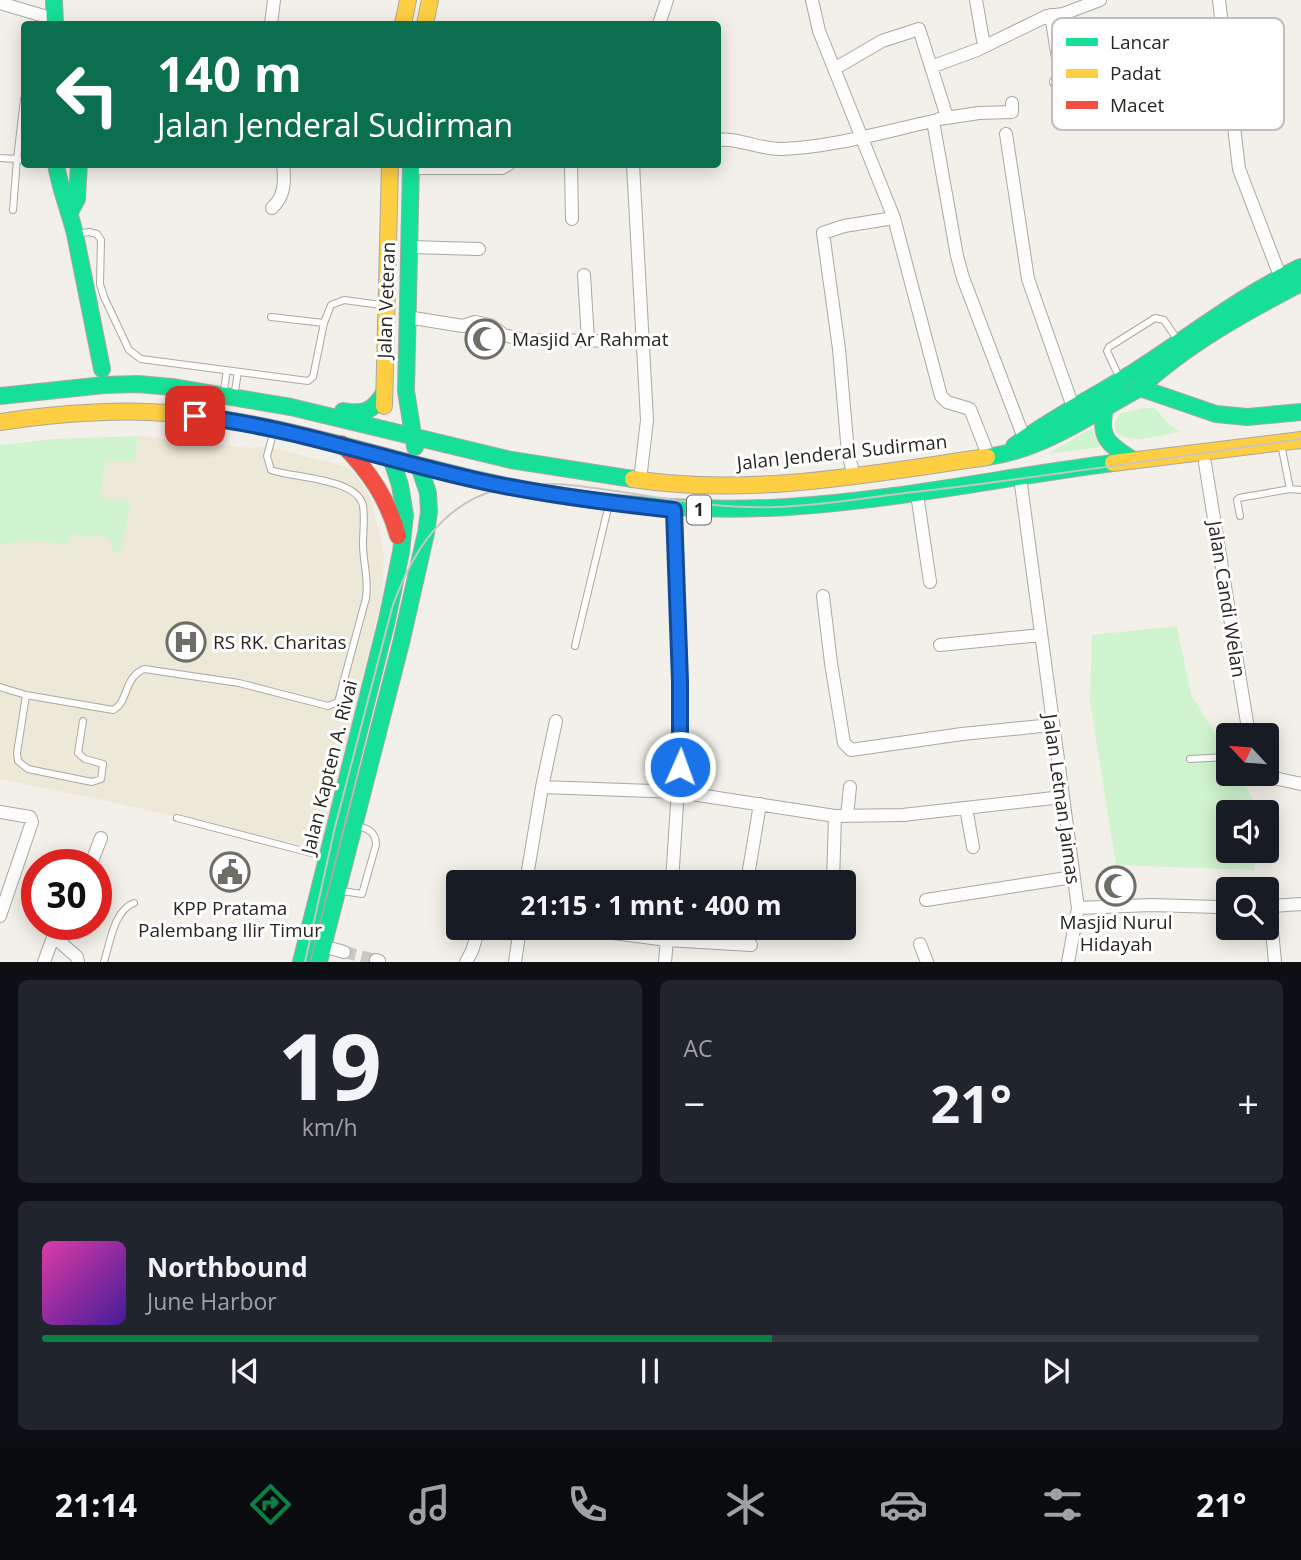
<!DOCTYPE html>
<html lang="id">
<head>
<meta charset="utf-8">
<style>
	body { margin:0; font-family:"Open Sans",sans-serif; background:#20242c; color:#f1f3f6; height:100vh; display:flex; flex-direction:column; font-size:26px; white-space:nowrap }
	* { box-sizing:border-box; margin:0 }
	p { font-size:23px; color:#9ea1a6 }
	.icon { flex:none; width:38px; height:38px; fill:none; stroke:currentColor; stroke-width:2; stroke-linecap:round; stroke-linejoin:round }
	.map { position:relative; height:962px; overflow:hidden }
	.details { display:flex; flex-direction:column; gap:18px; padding:18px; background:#0d0f14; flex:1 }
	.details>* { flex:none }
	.guide { position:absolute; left:21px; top:21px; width:700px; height:147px; border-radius:7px; box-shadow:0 4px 18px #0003; background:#0b6e4f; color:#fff; overflow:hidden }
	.needle { width:46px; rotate:296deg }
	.controls { position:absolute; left:1216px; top:723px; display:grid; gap:14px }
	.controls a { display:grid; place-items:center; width:63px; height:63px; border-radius:7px; background:#171b24; box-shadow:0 4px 18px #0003; font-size:35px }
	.speed { position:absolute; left:21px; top:849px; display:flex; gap:14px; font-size:35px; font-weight:700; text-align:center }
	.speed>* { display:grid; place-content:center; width:91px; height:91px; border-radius:50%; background:#171b24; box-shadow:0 4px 18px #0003; line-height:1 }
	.speed .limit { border:10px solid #d22; background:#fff; color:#111 }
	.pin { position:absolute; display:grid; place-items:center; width:60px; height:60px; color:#fff; margin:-30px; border-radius:14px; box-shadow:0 4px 10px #0006 }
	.me { position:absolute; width:77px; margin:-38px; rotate:2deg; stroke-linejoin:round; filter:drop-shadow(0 0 5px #0008) }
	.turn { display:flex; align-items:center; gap:24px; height:147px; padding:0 21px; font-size:32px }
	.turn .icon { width:91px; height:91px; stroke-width:2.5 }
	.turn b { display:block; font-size:49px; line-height:60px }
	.big { font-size:52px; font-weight:700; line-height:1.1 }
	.details .card { flex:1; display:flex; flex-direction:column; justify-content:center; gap:10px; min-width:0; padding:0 24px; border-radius:10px; background:#20242c }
	.details .dial { align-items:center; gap:0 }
	.dial b { font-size:91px; line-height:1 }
	.song { display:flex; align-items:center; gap:21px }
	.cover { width:84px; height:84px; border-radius:10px; background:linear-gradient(135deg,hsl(320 70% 55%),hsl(260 70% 35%)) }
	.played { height:7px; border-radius:4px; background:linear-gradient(90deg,#0b8043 60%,#363941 60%) }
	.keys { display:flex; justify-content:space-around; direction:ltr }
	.heat { display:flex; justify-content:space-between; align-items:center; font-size:38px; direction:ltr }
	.details .tiles { flex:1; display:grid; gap:18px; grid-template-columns:1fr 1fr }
	.card:last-child { grid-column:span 2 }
	.trip { position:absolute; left:446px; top:870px; width:410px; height:70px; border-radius:7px; background:#171b24; box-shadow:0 4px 18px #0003; font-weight:700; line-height:70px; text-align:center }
	.menu { display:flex; height:112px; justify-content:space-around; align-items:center; background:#090b0e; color:#9ea1a6 }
	.menu .icon { width:49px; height:49px }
	.menu .selected { color:#0b8043 }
	.menu b { font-size:32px; color:#f1f3f6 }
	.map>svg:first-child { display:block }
	.built { fill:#ece9d8 }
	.green { fill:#d0f4cf }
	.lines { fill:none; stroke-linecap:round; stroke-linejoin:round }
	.street-tunnel { stroke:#c9c8c0; stroke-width:12; stroke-dasharray:12 6; stroke-linecap:butt }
	.lane-casing { stroke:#a9a8a2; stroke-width:8 }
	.street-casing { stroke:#a9a8a2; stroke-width:14 }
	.fast-casing { stroke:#a9a8a2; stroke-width:18 }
	.slow-casing { stroke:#a9a8a2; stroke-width:18 }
	.jam-casing { stroke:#a9a8a2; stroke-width:18 }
	.lane { stroke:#fdfdfc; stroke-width:6 }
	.street { stroke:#fdfdfc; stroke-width:12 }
	.fast { stroke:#16e098; stroke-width:16 }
	.slow { stroke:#ffcf43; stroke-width:16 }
	.jam { stroke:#f24e42; stroke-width:16 }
	.tram { stroke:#c7c6c3; stroke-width:2 }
	.route-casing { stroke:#114b97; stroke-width:18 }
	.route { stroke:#1a73e8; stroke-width:12 }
	.labels { text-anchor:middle; stroke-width:6; stroke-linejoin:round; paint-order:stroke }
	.shield { fill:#fff; stroke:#686763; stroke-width:2 }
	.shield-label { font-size:18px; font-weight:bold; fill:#272620 }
	.street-label { font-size:19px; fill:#272620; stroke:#fff }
	.poi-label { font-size:19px; fill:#272620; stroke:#fff; text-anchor:start }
	.key { fill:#fff; stroke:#bebebc; stroke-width:2 }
	.key-label { font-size:19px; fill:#272620 }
</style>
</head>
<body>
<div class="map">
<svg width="1301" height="962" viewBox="0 0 1301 962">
	<rect width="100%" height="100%" fill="#f2f0e8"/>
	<path class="built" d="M138 436 249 448 265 446 344 466 354 472 360 480 371 499 384 555 382 597 321 849 103 800 0 779V545L32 540 68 545 71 534 90 538 96 535 112 539 131 502 99 498 106 460 135 462Z"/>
	<path class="green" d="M1145 408H1155L1168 423 1180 432C1159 435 1133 446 1115 432V421L1121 413Z
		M1092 428 1100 447 1048 454Z
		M138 436 135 462 106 461 99 497 131 502 120 553 111 550V539L97 535 90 538 71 534 68 545 32 540 0 545V445L55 439Z
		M1177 626 1191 695 1228 753V774H1239L1253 800V812H1228V850L1254 851V870L1116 865 1090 701 1092 635Z"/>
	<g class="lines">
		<path class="street-tunnel" d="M344 952 376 960"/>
		<g class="lane-casing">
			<path id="lane" d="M0 158 17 159 24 99
				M13 210 17 159 24 160
				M76 234 89 232 97 234 101 240 100 284 104 297 129 350 141 359 308 381 313 377 324 323 331 305 344 300 381 305
				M271 317 324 323
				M1120 379 1107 351 1109 347 1155 318 1164 320 1177 339
				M224 389 227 370
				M235 391 238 372
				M1282 449 1290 489 1301 490
				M1240 516 1237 500 1239 498 1290 489
				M575 646 608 508
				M0 687 26 695 113 710C129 702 123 678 144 669L239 683 328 706 338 702 366 598C369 579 363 563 363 544 363 532 365 518 363 506 358 478 293 478 271 470L267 456 273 434
				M26 695 17 753 18 761 28 769 92 782 101 779 103 764 85 759 78 753 83 721
				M1190 759 1228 757
				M177 818 323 856
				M342 891 362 894 376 845C376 832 368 828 356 826
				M104 962C110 943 114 910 134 903"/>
		</g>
		<g class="street-casing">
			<path id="street" d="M812 0 819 31 894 218 941 396 947 402 970 409 989 457
				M976 0 984 46
				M1219 0 1239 169 1280 276
				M0 3 54 19
				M1051 15 1061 77 1056 82
				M271 24 274 0
				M659 24 667 0
				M931 67 977 50 1047 16 1063 14 1100 0
				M834 69 882 41 919 29 947 117
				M939 119 979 113 1012 112V103
				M1006 134 1028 279 1073 407
				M718 140C737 137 761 150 782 149 833 147 883 132 933 121L957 256 963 278 1024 438
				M571 164 572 219
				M633 164 647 420 640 480
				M411 168H502L509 164
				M272 208C285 196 285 182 283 164
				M409 247 479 249
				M584 275 588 340
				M407 317 463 326 475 322 490 325 504 335 524 340 641 341
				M1205 463 1249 735
				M854 476 848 453 839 349 823 233 844 226 894 218
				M1020 477 1078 908 1068 962
				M917 494 930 582
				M823 596 831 663 844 743 851 750 962 734 1052 725
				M940 645 1041 635
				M1266 774 1270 777 1301 784
				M542 787 679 792 835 816 903 815 1062 797
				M966 808 973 847
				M0 812 30 817 32 822 0 916
				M847 816 850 787
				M81 864 83 861
				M91 864 101 838
				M526 882 542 787 556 721
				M672 882 681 741 674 510
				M747 882 760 804
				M833 882 835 816
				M926 900 1073 877
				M1078 908 1151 905 1217 907
				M68 924 61 943 77 957 78 962
				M576 928 667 940 751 945
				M920 944 927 962
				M323 946 344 952
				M376 960 379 961
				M44 962 58 924
				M466 962 472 951 479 928
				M515 962 520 928
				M665 962 668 928
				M1275 962 1270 910 1273 906 1301 904"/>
		</g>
		<g class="fast-casing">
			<path id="fast" d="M54 0 55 24
				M56 164C60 190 69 209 75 234L102 369
				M411 164 406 391 415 447
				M70 212 77 199 79 164
				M1140 388C1185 345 1246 312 1301 283
				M0 396 104 385 138 384 172 387 291 407 511 460 633 479
				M1105 409C1098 439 1110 445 1133 460
				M343 411C364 415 373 411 384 393
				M1014 446C1053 417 1096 396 1137 370 1192 335 1242 295 1301 267
				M987 457C1042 450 1092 414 1140 388L1216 414 1247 417 1301 412
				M430 468C546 499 666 514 787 507 897 500 1004 477 1113 463
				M301 962 387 620 401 552 405 515 400 485 391 458
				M319 962 401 643 426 533 429 512 428 493 419 466"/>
		</g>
		<g class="slow-casing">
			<path id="slow" d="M403 24 408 0
				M425 24 430 0
				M384 406 390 164
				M0 422C49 415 99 410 148 412 244 415 337 444 430 468
				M1113 463 1301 440
				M633 479C750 497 870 474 987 457"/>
		</g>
		<g class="jam-casing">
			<path id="jam" d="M342 444C369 471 388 499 398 536"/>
		</g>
		<use href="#lane" class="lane"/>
		<use href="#street" class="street"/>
		<use href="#fast" class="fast"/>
		<use href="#slow" class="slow"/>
		<use href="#jam" class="jam"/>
		<path class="tram" d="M305 962 335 827 392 608C410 557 439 506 496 490 538 478 581 486 622 492 673 500 724 509 775 507 824 506 874 496 923 491 1049 476 1175 457 1301 439"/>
	</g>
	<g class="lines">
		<g class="route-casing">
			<path id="route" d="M195 416C292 427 384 460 480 481 544 495 609 503 674 510L680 682V767"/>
		</g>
		<use href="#route" class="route"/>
	</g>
	<defs>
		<g id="mosque-ring" transform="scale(2.0125)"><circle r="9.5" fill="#fff" stroke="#6e6d66" stroke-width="1.5"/><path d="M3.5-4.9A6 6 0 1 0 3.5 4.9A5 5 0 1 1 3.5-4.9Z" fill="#6e6d66"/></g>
		<g id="hospital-ring" transform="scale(2.0125)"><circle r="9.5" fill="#fff" stroke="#6e6d66" stroke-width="1.5"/><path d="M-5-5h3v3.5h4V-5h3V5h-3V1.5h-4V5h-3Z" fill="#6e6d66"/></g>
		<g id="civic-ring" transform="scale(2.0125)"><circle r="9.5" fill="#fff" stroke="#6e6d66" stroke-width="1.5"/><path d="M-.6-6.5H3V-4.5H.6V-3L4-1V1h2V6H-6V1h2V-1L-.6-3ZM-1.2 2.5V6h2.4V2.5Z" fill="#6e6d66"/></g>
	</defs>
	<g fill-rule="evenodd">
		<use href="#mosque-ring" x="485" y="339"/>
		<use href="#hospital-ring" x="186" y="642"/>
		<use href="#civic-ring" x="230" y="872"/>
		<use href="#mosque-ring" x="1116" y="886"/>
	</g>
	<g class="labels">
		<rect class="shield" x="687" y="495.5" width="24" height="29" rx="5"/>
		<g class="shield-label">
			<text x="699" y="516">1</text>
		</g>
		<g class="street-label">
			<text transform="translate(386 300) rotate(-88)" y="7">Jalan Veteran</text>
			<text transform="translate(842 452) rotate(-6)" y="7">Jalan Jenderal Sudirman</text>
			<text transform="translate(1227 599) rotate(81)" y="7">Jalan Candi Welan</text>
			<text transform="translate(329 767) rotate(-76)" y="7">Jalan Kapten A. Rivai</text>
			<text transform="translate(1062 799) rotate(82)" y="7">Jalan Letnan Jaimas</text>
		</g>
		<g class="poi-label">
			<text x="512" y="346">Masjid Ar Rahmat</text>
			<text x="213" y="649">RS RK. Charitas</text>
			<text x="230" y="915" text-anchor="middle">KPP Pratama<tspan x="230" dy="22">Palembang Ilir Timur</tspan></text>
			<text x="1116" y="929" text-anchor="middle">Masjid Nurul<tspan x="1116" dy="22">Hidayah</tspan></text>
		</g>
	</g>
	<rect x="1052" y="18" width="232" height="112" rx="10" class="key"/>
	<rect x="1066" y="38" width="32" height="8" fill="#16e098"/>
	<rect x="1066" y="69" width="32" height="9" fill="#ffcf43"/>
	<rect x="1066" y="101" width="32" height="8" fill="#f24e42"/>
	<g class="key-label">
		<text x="1110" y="49">Lancar</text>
		<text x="1110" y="80">Padat</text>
		<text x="1110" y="112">Macet</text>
	</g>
</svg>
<div class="controls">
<a><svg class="needle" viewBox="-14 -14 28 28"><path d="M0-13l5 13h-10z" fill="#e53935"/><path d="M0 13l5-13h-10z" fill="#9ea1a6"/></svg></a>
<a><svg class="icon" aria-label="sound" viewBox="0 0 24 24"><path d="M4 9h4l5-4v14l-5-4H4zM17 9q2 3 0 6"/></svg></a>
<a><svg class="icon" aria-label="search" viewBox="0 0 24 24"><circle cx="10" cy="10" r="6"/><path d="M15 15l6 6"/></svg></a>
</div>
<div class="speed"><div class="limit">30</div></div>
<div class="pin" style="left:195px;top:416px;background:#d93025"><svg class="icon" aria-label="arrive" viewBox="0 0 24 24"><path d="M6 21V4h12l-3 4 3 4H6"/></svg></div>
<svg class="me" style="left:680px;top:767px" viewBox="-20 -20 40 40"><circle r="17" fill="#1a73e8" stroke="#fff" stroke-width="3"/><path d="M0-11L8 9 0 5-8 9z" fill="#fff"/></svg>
<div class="trip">21:15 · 1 mnt · 400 m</div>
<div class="guide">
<div class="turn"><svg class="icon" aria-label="left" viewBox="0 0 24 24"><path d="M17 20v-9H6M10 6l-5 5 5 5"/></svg><div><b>140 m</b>Jalan Jenderal Sudirman</div></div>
</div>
</div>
<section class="details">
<div class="tiles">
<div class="card dial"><b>19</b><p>km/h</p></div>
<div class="card"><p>AC</p>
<div class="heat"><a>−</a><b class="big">21°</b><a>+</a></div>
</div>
<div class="card">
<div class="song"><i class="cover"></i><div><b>Northbound</b><p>June Harbor</p></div></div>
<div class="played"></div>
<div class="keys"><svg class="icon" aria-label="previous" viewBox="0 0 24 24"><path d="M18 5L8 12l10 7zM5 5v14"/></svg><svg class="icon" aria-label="pause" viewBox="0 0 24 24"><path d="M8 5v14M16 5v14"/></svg><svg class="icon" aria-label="next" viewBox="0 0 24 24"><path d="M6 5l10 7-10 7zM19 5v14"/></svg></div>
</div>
</div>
</section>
<nav class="menu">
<b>21:14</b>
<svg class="icon selected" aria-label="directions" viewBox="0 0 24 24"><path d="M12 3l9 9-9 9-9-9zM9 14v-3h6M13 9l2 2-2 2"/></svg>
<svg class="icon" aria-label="music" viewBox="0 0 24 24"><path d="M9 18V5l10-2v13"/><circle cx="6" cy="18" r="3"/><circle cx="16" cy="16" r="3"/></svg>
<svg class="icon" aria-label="phone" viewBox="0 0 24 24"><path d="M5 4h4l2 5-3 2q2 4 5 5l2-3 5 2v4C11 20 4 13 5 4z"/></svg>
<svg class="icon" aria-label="climate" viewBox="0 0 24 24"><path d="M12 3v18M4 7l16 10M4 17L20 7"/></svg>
<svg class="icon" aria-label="car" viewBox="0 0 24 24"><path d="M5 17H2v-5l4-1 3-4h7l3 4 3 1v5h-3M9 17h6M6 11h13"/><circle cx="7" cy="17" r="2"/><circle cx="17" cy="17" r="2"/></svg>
<svg class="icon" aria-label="filters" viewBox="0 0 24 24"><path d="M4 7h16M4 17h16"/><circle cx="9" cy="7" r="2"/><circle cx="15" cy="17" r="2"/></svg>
<b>21°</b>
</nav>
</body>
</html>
